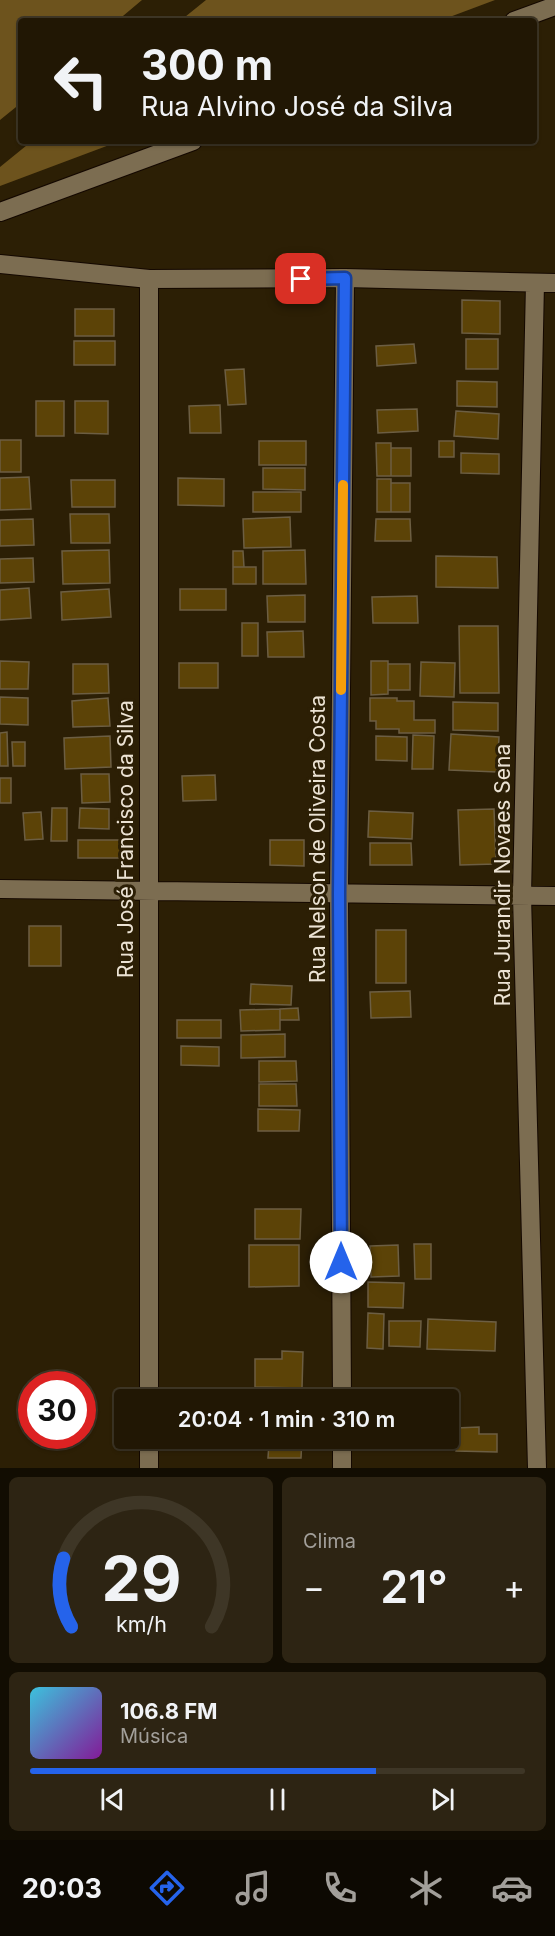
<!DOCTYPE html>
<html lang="pt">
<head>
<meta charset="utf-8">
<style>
	body { margin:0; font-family:Inter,sans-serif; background:#2d2413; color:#f1f3f6; height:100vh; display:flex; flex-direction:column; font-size:22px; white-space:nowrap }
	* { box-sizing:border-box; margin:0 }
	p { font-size:20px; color:#a29f9a }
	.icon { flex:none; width:33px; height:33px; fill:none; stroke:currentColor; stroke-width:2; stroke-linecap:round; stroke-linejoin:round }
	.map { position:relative; height:1468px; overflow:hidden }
	.details { display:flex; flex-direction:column; gap:9px; padding:9px; background:#120d02; flex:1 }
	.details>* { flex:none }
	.hud { position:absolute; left:18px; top:18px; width:519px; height:126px; border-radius:6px; box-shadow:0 2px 4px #0004,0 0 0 2px #3e3626; background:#211704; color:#f1f3f6; overflow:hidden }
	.speed { position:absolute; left:18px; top:1371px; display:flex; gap:12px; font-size:30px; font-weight:700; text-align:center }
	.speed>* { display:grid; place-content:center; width:78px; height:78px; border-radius:50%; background:#211704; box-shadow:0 2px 4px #0004,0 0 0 2px #3e3626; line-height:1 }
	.speed .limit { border:9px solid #d22; background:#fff; color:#111 }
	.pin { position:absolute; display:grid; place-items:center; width:51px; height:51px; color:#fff; margin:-26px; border-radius:12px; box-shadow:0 3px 9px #0006 }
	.me { position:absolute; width:66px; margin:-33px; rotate:0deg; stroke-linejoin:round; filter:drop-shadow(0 0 4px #0008) }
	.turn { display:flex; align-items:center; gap:21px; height:126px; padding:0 24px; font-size:27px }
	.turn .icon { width:78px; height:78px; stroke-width:2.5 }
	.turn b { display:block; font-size:42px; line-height:51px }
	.big { font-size:45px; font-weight:600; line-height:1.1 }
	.details .card { flex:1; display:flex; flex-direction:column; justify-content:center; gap:9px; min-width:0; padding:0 21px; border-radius:9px; background:#2d2413 }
	.details .dial { align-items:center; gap:0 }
	.dial svg { height:156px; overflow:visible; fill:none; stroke:#3e3626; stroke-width:7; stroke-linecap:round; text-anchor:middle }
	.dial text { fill:#f1f3f6; stroke:none }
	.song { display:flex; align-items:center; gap:18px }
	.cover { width:72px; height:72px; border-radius:9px; background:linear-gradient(135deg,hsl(190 70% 55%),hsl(290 70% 35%)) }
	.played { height:6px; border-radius:3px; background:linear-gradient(90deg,#2563eb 70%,#3e3626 70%) }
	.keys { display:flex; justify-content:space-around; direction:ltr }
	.heat { display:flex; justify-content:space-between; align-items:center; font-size:33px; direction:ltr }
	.details .tiles { flex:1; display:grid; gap:9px; grid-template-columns:1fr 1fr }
	.card:last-child { grid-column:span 2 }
	.trip { position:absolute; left:114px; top:1389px; width:345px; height:60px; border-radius:6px; background:#211704; box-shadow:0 2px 4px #0004,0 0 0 2px #3e3626; font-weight:600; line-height:60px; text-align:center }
	.tab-bar { display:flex; height:96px; justify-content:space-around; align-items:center; background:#0d0902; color:#a29f9a }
	.tab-bar .icon { width:42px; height:42px }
	.tab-bar .current { color:#2563eb }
	.tab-bar b { font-size:27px; color:#f1f3f6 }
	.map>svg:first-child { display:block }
	.forest { fill:#6d531d }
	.building { fill:#5c4307; stroke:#6c5e43; stroke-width:1.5 }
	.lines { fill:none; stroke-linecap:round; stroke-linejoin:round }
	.street-casing { stroke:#140800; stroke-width:20 }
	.street { stroke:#7c6d51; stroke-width:18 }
	.route-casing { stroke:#184099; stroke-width:15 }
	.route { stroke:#2563eb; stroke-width:10 }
	.slow { stroke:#f59e0b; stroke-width:10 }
	.labels { text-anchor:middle; stroke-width:6; stroke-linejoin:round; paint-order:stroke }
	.street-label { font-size:21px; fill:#ece3d4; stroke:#2c1f05 }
</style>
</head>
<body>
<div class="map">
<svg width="555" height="1468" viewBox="0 0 555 1468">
	<rect width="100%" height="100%" fill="#2c1f05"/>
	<path class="forest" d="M0 0H142L117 21H21V103L0 120Z
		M206 0H495L439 21H180Z
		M32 141H120L0 186V167Z"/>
	<path class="building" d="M462 300 500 301V334L462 333Z
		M75 309H114V336H75Z
		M466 339H498V369H466Z
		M74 341H115V365H74Z
		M414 344 416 363 377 366 376 346Z
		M244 369 246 404 228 405 225 370Z
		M457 381 497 382V407L457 406Z
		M36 401H64V436H36Z
		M75 401H108V434L75 433Z
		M220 405 221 433H190L189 406Z
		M417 409 418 431 378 433 377 410Z
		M456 411 499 414 498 439 454 436Z
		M0 440H21V472H0Z
		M259 441H306V465H259Z
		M439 441H454V457H439Z
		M376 443H391V476H377Z
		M391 448H411V476H391Z
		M461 453 499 454V474L461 473Z
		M263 468H305V490L263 489Z
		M29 477 31 509 0 510V478Z
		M178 478 224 479V506L178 505Z
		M377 479H391V512H377Z
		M71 480H115V507H72Z
		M391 483H410V512H391Z
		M253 492H301V512H253Z
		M70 514H109L110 543H71Z
		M290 517 291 547 244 548 243 519Z
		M33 519 34 545 0 546V520Z
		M376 519H410L411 541H375Z
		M109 550 110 583 63 584 62 551Z
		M305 550 306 584H263V551Z
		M233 551H243L244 567H233Z
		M436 556 497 557 498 588 436 587Z
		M33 558 34 582 0 583V559Z
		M233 567H256V584H233Z
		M29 588 31 618 0 620V590Z
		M109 589 111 617 62 620 61 592Z
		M180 589H226V610H180Z
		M305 595V622H268L267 596Z
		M417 596 418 623H373L372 597Z
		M242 623H258V656H242Z
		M459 626H498L499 693H460Z
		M303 631 304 657H268L267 632Z
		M0 661 29 662 28 689H0Z
		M371 661H388V694L371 695Z
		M421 662 455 663 454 697 420 696Z
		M179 663H218V688H179Z
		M73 664H108L109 693 73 694Z
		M388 664H410V690H388Z
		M0 697 28 698V725L0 724Z
		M108 698 110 726 73 727 72 701Z
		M370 698H397V701H414V720H435V733H399V729H376V721H370Z
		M453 702 498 703V731L453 730Z
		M7 732 8 766H0V733Z
		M451 734 499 737 497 772 449 770Z
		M413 735 434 736 433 769H412Z
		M110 736 111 767 65 769 64 738Z
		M376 736 407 737V761L376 760Z
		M12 742H25V766H13Z
		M81 774H109L110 802 82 803Z
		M215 775 216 800 183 801 182 776Z
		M0 778H11V803H0Z
		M52 808H67V841H51Z
		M80 808 109 809V829L79 828Z
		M494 809 496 864 460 865 458 810Z
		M369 811 413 813 412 839 368 837Z
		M41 812 43 839 25 840 23 813Z
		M78 840H121V858H78Z
		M270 840H304V866L270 865Z
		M370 843H411L412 865H370Z
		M29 926H61V966H29Z
		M376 930H406V983H376Z
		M251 984 292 986 291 1005 250 1004Z
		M410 991 411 1017 371 1018 370 992Z
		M298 1008 299 1020H280V1009Z
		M280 1009V1030L241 1031 240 1010Z
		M177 1020H221V1038H177Z
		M285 1034V1057L241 1058V1035Z
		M181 1046 219 1047V1066L181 1065Z
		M259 1061H296L297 1081 259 1082Z
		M259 1084H296L297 1106H259Z
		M258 1109 300 1110 299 1131H258Z
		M255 1209H301L300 1239H255Z
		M414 1244H431V1279H415Z
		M249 1245H299V1286L249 1287Z
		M398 1245 399 1276 371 1277 370 1246Z
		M368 1282 404 1283 403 1308 368 1307Z
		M368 1313 384 1314 383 1349 367 1348Z
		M428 1319 496 1322 495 1351 427 1349Z
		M389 1321H421L420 1347 389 1346Z
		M282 1351 303 1352 302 1388 255 1387V1359H282Z
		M369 1391 407 1392V1400H369Z
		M479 1427V1434H497V1452L456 1451V1428Z
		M266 1438H302L301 1458H268L269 1443H266Z"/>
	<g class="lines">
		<g class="street-casing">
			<path id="street" d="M514 21 555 6
				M0 212 193 141
				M0 264 149 279 345 278 555 283
				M149 279V1400
				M535 283 522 896 537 1468
				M0 889 555 896
				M342 1400 339 894 345 278
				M149 1438V1468
				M342 1438V1468"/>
		</g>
		<use href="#street" class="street"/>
	</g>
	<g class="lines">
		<g class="route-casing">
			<path id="route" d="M301 279 345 278 339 894 341 1262"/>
		</g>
		<use href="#route" class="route"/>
		<path class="slow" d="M341 690 343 485"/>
	</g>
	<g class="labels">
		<g class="street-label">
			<text transform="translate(126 839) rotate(-90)" y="7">Rua José Francisco da Silva</text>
			<text transform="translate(318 839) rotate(-90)" y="7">Rua Nelson de Oliveira Costa</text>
			<text transform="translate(503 875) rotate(-90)" y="7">Rua Jurandir Novaes Sena</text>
		</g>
	</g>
</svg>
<div class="speed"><div class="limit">30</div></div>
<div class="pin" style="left:301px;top:279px;background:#d93025"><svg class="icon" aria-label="arrive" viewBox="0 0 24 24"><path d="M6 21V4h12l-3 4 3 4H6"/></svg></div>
<svg class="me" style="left:341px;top:1262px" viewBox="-20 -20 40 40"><circle r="19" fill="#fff"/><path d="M0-13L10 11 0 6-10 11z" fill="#2563eb"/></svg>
<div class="trip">20:04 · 1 min · 310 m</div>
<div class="hud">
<div class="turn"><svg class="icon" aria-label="left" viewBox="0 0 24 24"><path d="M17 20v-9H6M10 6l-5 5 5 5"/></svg><div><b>300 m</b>Rua Alvino José da Silva</div></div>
</div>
</div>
<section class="details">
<div class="tiles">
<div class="card dial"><svg viewBox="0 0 100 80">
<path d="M14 69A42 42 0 1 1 86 69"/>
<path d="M14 69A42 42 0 0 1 10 34" stroke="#2563eb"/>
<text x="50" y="56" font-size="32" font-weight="700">29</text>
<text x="50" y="72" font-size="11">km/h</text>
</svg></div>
<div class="card"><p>Clima</p>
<div class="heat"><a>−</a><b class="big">21°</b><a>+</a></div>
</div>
<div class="card">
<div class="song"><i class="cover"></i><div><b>106.8 FM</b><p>Música</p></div></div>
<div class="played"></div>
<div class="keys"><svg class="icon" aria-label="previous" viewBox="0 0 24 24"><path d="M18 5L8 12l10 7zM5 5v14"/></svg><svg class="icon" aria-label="pause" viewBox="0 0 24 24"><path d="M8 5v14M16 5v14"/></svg><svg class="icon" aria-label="next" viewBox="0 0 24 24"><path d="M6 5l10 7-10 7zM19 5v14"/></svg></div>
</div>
</div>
</section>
<nav class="tab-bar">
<b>20:03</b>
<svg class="icon current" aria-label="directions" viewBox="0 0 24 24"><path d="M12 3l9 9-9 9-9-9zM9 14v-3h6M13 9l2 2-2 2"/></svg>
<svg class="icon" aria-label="music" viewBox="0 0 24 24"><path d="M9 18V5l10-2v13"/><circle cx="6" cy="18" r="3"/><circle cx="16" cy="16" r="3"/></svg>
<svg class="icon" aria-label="phone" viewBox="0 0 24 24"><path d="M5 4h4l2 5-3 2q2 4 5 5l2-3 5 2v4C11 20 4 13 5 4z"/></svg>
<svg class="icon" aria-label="climate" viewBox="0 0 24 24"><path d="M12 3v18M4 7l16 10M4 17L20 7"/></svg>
<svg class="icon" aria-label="car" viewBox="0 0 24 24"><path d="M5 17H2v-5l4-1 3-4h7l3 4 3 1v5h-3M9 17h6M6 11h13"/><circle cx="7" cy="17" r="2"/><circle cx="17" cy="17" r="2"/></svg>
</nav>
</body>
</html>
